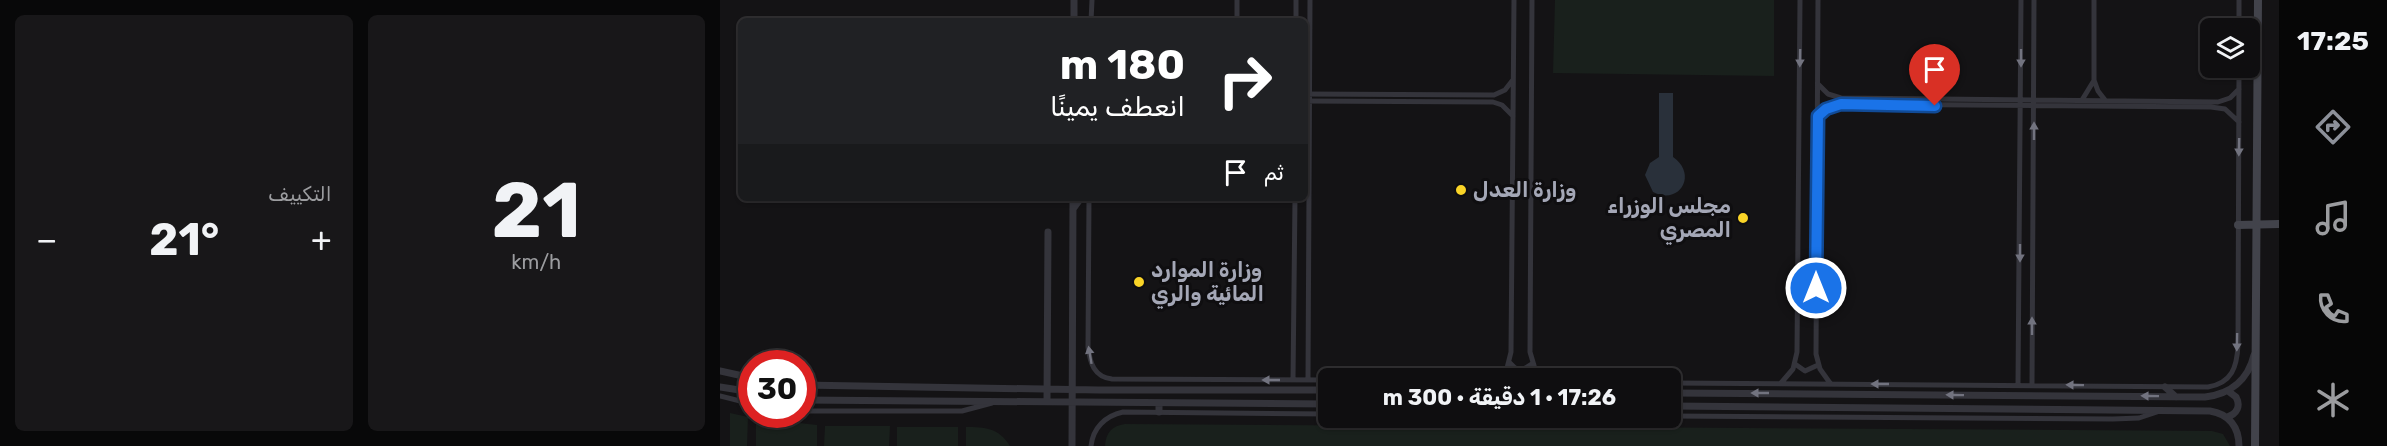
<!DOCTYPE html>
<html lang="ar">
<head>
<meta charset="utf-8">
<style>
	body { margin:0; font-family:Rubik,"Noto Sans Arabic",sans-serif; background:#181719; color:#f1f3f6; direction:rtl; height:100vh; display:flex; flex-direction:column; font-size:22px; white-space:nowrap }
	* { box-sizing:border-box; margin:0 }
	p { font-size:20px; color:#9b9c9f }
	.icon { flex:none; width:33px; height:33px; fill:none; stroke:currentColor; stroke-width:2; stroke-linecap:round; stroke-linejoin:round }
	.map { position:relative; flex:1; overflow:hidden; direction:ltr }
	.drawer { display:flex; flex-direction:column; gap:15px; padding:15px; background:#080809; width:720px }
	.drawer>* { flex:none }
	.top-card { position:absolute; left:18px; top:18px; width:570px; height:183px; border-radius:9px; box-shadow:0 2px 4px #0004,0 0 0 2px #2f2e30; direction:rtl; background:#202124; color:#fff; overflow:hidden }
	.buttons { position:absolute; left:1480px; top:18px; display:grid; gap:12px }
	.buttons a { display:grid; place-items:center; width:60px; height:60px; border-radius:9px; background:#0f0e10; box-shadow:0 2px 4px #0004,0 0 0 2px #2f2e30; font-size:30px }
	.speed { position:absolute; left:18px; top:350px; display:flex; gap:12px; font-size:30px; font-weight:700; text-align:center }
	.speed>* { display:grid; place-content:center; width:78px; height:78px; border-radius:50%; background:#0f0e10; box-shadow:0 2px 4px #0004,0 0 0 2px #2f2e30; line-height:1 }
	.speed .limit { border:9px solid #d22; background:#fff; color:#111 }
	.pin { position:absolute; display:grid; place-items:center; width:51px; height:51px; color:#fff; margin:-62px -26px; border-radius:50% 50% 50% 0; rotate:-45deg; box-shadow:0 0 6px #0007 }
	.pin .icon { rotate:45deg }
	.me { position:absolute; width:66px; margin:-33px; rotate:0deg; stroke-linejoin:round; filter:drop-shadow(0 0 4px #0008) }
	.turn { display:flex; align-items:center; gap:21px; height:126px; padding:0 24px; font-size:27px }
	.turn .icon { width:78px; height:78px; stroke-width:2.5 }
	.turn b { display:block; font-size:42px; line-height:51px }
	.then { display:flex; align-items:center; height:57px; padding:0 24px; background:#0003; gap:12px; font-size:22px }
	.big { font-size:45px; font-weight:700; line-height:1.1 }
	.drawer .widget { flex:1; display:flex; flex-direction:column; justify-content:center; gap:9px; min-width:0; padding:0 21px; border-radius:9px; background:#181719 }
	.drawer .dial { align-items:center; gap:0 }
	.dial b { font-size:78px; line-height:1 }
	.heat { display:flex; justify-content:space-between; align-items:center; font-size:33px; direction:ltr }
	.drawer .tiles { flex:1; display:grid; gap:15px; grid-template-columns:repeat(2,1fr) }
	.trip { position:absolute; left:598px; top:368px; width:363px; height:60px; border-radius:9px; background:#0f0e10; box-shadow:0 2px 4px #0004,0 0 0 2px #2f2e30; font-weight:700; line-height:60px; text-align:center; direction:rtl }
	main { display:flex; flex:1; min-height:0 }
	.menu { display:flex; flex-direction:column; width:108px; justify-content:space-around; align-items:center; background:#060606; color:#9b9c9f }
	.menu .icon { width:42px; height:42px }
	.menu .active { color:#8c9099 }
	.menu b { font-size:27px; color:#f1f3f6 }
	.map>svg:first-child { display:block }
	.green { fill:#19201c }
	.water { fill:#29303a }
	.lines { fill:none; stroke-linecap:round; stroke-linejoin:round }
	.minor { stroke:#34343b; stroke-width:5 }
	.tertiary { stroke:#34343b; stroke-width:7 }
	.secondary { stroke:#42434b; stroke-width:8 }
	.oneway { fill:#72737f }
	.route-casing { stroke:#114b97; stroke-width:15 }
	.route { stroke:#1a73e8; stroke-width:10 }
	.poi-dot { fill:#fad427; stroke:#0f0e10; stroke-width:2 }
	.labels { text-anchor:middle; stroke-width:6; stroke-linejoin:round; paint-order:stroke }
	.poi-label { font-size:21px; font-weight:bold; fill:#a4a7b6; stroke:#0f0e10; text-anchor:start }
</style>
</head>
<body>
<main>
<nav class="menu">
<b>17:25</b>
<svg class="icon active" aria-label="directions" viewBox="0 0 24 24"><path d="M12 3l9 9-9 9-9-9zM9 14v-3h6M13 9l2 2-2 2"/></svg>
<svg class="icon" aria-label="music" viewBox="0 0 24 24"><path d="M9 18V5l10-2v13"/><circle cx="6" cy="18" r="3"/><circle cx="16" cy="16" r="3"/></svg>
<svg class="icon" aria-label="phone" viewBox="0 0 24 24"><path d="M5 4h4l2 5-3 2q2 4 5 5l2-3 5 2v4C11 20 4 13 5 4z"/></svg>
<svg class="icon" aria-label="climate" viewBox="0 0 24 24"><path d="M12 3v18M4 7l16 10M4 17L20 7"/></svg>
</nav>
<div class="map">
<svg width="1559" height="446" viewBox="0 0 1559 446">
	<rect width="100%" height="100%" fill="#141315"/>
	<path class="green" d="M835 0H1054V76L833 73Z
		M10 413 28 417 27 446H10Z
		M36 418 97 425V446H36Z
		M405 424 1492 431 1503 434 1510 446H385C386 432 392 426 405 424Z
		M105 426H170L169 446H104Z
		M177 427H238V446H177Z
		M246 427C265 427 279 428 290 446H246Z"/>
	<path class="water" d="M939 93H953V157C978 174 960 206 933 192L925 175 930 163 939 157Z"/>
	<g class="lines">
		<path class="minor" d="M812 0 810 352 815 369 823 378
			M1098 0 1096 354 1100 369 1110 383
			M1374 0V80L1378 91 1385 100
			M371 21 372 0
			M517 21V0
			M576 21V0
			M1519 28V0
			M1098 84 1108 94 1121 98 1498 102 1510 98 1519 89
			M585 94 774 95 785 90 792 81
			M1362 100 1373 82
			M585 101 773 102 782 105 793 116
			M1098 116 1111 107 1121 104 1491 107 1505 109 1519 122
			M369 198 368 347C370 363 374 377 392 379L609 380
			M789 362 795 368 802 370 812 364
			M1075 364 1085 371 1098 365
			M778 378 787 368 791 352 794 0
			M573 380 575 198
			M588 380 590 0
			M951 383 1488 387C1512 383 1517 367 1518 345L1519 68
			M1061 383 1073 369 1077 352 1080 0
			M1298 384 1301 0
			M1312 385 1314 0
			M0 396 32 404
			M82 411H242L272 403
			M951 416 1393 419 1419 418 1437 412
			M371 446C373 428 385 416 403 412L609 414"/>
		<path class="tertiary" d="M354 21V0
			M353 209 361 198
			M0 371 32 378
			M82 385 379 390H609
			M0 387 32 392
			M1445 387 1456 397
			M951 393 1485 397C1510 394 1528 380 1534 355
			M82 400 609 404
			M327 401 328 232
			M439 403V412
			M951 406 1490 411C1509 414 1519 427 1519 446
			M1507 417C1517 414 1521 406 1516 397L1508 391
			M352 446 353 198"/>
		<path class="secondary" d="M1518 225 1559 224
			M1535 446 1538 0"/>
	</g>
	<defs><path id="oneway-solid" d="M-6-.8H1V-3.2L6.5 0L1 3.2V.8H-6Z" transform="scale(1.5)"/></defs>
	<g class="oneway">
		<use href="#oneway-solid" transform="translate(1080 58) rotate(91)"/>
		<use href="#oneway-solid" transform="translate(1301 58) rotate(90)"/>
		<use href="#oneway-solid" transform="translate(1314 131) rotate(-90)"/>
		<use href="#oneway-solid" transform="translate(1519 147) rotate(91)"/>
		<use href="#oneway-solid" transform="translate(1300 253) rotate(90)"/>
		<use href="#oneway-solid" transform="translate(1312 326) rotate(-90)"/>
		<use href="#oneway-solid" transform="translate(1517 342) rotate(91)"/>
		<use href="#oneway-solid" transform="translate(370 355) rotate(-100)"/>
		<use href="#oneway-solid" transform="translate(551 380) rotate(180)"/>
		<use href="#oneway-solid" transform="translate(1160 384) rotate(-180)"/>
		<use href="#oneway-solid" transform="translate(1355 385) rotate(-179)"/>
		<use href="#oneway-solid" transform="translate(1040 393) rotate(-180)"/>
		<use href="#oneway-solid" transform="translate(1235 395) rotate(-179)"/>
		<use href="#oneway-solid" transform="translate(1430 396) rotate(-179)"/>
	</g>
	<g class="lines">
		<g class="route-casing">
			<path id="route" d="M1096 288 1098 116 1106 109 1121 104 1215 106"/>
		</g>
		<use href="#route" class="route"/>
	</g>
	<g class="poi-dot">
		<circle cx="741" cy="190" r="6"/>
		<circle cx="1023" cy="218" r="6"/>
		<circle cx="419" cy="282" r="6"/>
	</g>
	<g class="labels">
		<g class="poi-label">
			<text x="753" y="197">وزارة العدل</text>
			<text x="1011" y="213" text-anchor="end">مجلس الوزراء<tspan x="1011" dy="24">المصري</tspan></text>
			<text x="431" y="277">وزارة الموارد<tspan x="431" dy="24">المائية والري</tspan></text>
		</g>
	</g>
</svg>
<div class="buttons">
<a><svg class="icon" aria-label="layers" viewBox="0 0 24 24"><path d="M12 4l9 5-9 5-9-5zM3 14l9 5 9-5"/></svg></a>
</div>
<div class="speed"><div class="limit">30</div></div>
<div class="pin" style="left:1215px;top:106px;background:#d93025"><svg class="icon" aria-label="arrive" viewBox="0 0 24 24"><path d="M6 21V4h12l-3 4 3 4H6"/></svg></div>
<svg class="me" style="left:1096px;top:288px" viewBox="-20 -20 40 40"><circle r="17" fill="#1a73e8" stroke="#fff" stroke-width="3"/><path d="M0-11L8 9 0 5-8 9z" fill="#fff"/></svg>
<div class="trip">17:26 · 1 دقيقة · 300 m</div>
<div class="top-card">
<div class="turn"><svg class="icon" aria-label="right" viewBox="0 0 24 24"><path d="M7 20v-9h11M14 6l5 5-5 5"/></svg><div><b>180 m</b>انعطف يمينًا</div></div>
<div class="then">ثم<svg class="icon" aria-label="arrive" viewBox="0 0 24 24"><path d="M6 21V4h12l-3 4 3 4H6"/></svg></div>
</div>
</div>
<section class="drawer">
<div class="tiles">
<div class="widget dial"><b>21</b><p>km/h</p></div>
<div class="widget"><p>التكييف</p>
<div class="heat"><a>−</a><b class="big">21°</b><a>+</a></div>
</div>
</div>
</section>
</main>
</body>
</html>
